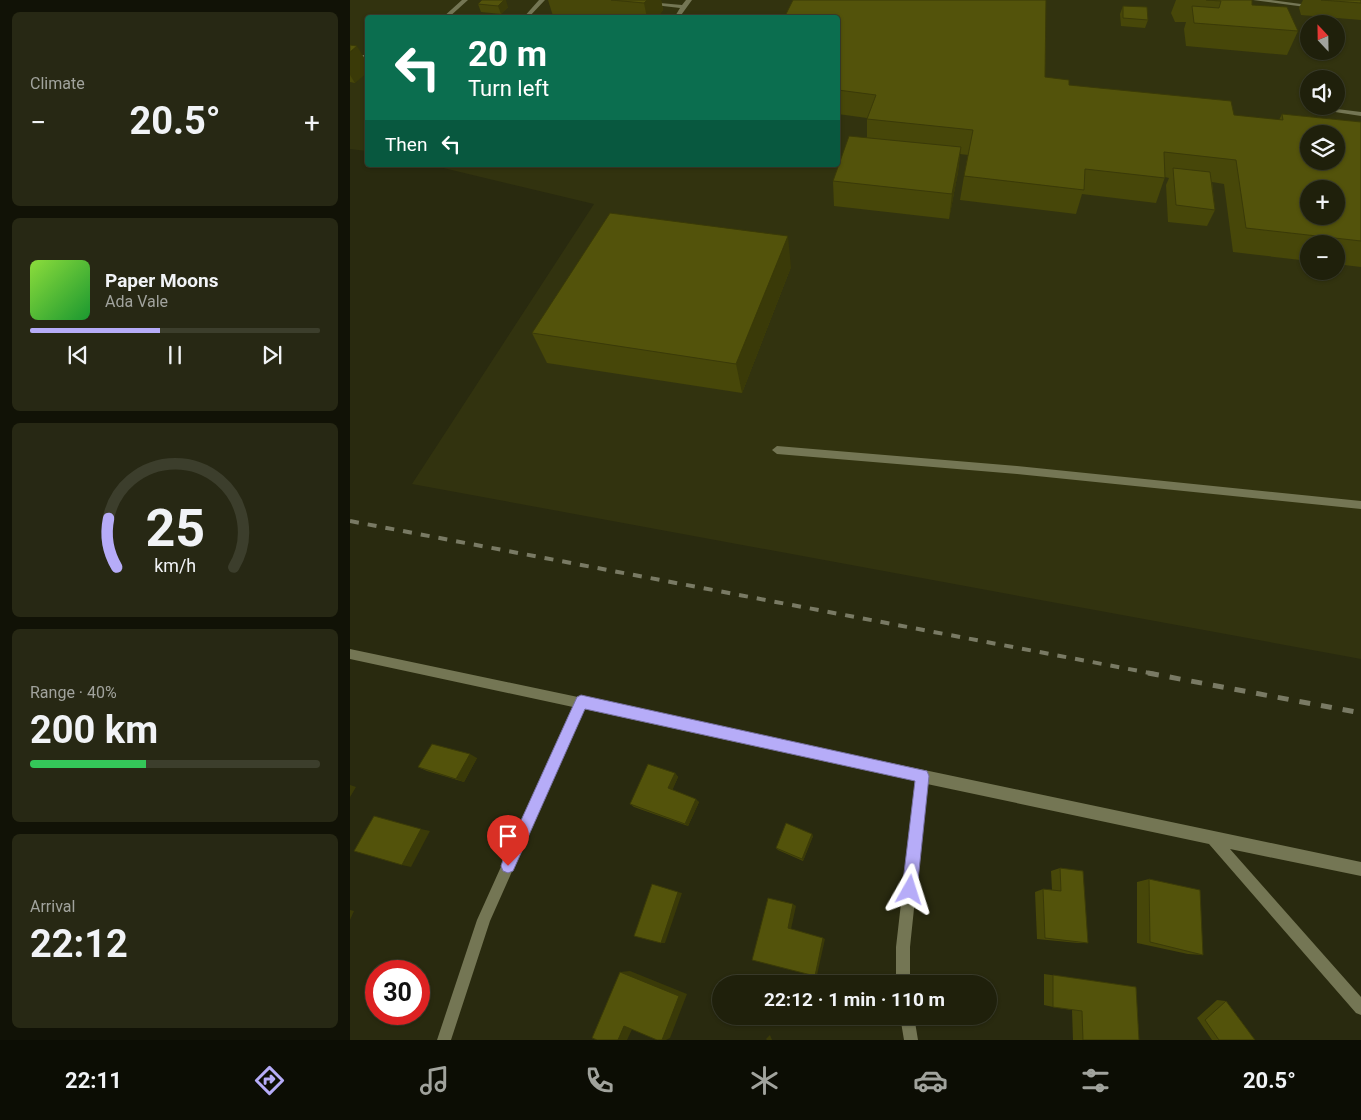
<!DOCTYPE html>
<html lang="en">
<head>
<meta charset="utf-8">
<style>
	body { margin:0; font-family:Roboto,sans-serif; background:#272814; color:#f1f3f6; height:100vh; display:flex; flex-direction:column; font-size:19px; white-space:nowrap }
	* { box-sizing:border-box; margin:0 }
	p { font-size:16px; color:#a1a39d }
	.icon { flex:none; width:28px; height:28px; fill:none; stroke:currentColor; stroke-width:2; stroke-linecap:round; stroke-linejoin:round }
	.map { position:relative; flex:1; overflow:hidden }
	.details { display:flex; flex-direction:column; gap:12px; padding:12px; background:#111206; width:350px }
	.details>* { flex:none }
	.guide { position:absolute; left:15px; top:15px; width:475px; height:152px; border-radius:5px; box-shadow:0 1px 4px #0004,0 0 0 1px #3c3e2c; background:#0b6e4f; color:#fff; overflow:hidden }
	.needle { width:32px; rotate:338deg }
	.fabs { position:absolute; left:950px; top:15px; display:grid; gap:10px }
	.fabs a { display:grid; place-items:center; width:45px; height:45px; border-radius:50%; background:#1f200b; box-shadow:0 1px 4px #0004,0 0 0 1px #3c3e2c; font-size:25px }
	.speed { position:absolute; left:15px; top:960px; display:flex; gap:10px; font-size:25px; font-weight:700; text-align:center }
	.speed>* { display:grid; place-content:center; width:65px; height:65px; border-radius:50%; background:#1f200b; box-shadow:0 1px 4px #0004,0 0 0 1px #3c3e2c; line-height:1 }
	.speed .limit { border:8px solid #d22; background:#fff; color:#111 }
	.pin { position:absolute; display:grid; place-items:center; width:42px; height:42px; color:#fff; margin:-51px -21px; border-radius:50% 50% 50% 0; rotate:-45deg; box-shadow:0 0 5px #0007 }
	.pin .icon { rotate:45deg }
	.me { position:absolute; width:55px; margin:-28px; rotate:6deg; stroke-linejoin:round; filter:drop-shadow(0 0 4px #0008) }
	.turn { display:flex; align-items:center; gap:18px; height:105px; padding:0 20px; font-size:22px }
	.turn .icon { width:65px; height:65px; stroke-width:2.5 }
	.turn b { display:block; font-size:35px; line-height:42px }
	.then { display:flex; align-items:center; height:48px; padding:0 20px; background:#0003; gap:10px; font-size:19px }
	.big { font-size:38px; font-weight:700; line-height:1.1 }
	.details .card { flex:1; display:flex; flex-direction:column; justify-content:center; gap:8px; min-width:0; padding:0 18px; border-radius:8px; background:#272814 }
	.details .dial { align-items:center; gap:0 }
	.dial svg { height:130px; overflow:visible; fill:none; stroke:#3c3e2c; stroke-width:7; stroke-linecap:round; text-anchor:middle }
	.dial text { fill:#f1f3f6; stroke:none }
	.song { display:flex; align-items:center; gap:15px }
	.cover { width:60px; height:60px; border-radius:8px; background:linear-gradient(135deg,hsl(90 70% 55%),hsl(130 70% 35%)) }
	.played { height:5px; border-radius:2px; background:linear-gradient(90deg,#b6acf8 45%,#3c3e2c 45%) }
	.keys { display:flex; justify-content:space-around; direction:ltr }
	.heat { display:flex; justify-content:space-between; align-items:center; font-size:28px; direction:ltr }
	.charge { height:8px; border-radius:4px; background:linear-gradient(90deg,#34c759 40%,#3c3e2c 0) }
	.trip { position:absolute; left:362px; top:975px; width:285px; height:50px; border-radius:25px; background:#1f200b; box-shadow:0 1px 4px #0004,0 0 0 1px #3c3e2c; font-weight:700; line-height:50px; text-align:center }
	.dock { display:flex; height:80px; justify-content:space-around; align-items:center; background:#0c0d04; color:#a1a39d }
	.dock .icon { width:35px; height:35px }
	.dock .selected { color:#b6acf8 }
	.dock b { font-size:22px; color:#f1f3f6 }
	main { display:flex; flex:1; min-height:0 }
	.map>svg:first-child { display:block }
	.built { fill:#32330f; fill-rule:evenodd }
	.lines { fill:none; stroke-linecap:round; stroke-linejoin:round }
	.service { fill:#747654; fill-rule:evenodd }
	.minor { fill:#747654; fill-rule:evenodd }
	.rail-far1 { stroke:#797a64; stroke-width:4; stroke-dasharray:9 9; stroke-linecap:butt }
	.rail { stroke:#797a64; stroke-width:5; stroke-dasharray:11 11; stroke-linecap:butt }
	.wall { fill:#474709 }
	.shaded-wall { fill:#3a3a08 }
	.building { fill:#53530b; stroke:#3a3a08; fill-rule:evenodd }
	.route { fill:#b6acf8; stroke:#7670a1 }
</style>
</head>
<body>
<main>
<section class="details">
<div class="card"><p>Climate</p>
<div class="heat"><a>−</a><b class="big">20.5°</b><a>+</a></div>
</div>
<div class="card">
<div class="song"><i class="cover"></i><div><b>Paper Moons</b><p>Ada Vale</p></div></div>
<div class="played"></div>
<div class="keys"><svg class="icon" aria-label="previous" viewBox="0 0 24 24"><path d="M18 5L8 12l10 7zM5 5v14"/></svg><svg class="icon" aria-label="pause" viewBox="0 0 24 24"><path d="M8 5v14M16 5v14"/></svg><svg class="icon" aria-label="next" viewBox="0 0 24 24"><path d="M6 5l10 7-10 7zM19 5v14"/></svg></div>
</div>
<div class="card dial"><svg viewBox="0 0 100 80">
<path d="M14 69A42 42 0 1 1 86 69"/>
<path d="M14 69A42 42 0 0 1 9 39" stroke="#b6acf8"/>
<text x="50" y="56" font-size="32" font-weight="700">25</text>
<text x="50" y="72" font-size="11">km/h</text>
</svg></div>
<div class="card"><p>Range · 40%</p><b class="big">200 km</b><div class="charge"></div></div>
<div class="card"><p>Arrival</p><b class="big">22:12</b></div>
</section>
<div class="map">
<svg width="1011" height="1040" viewBox="0 0 1011 1040">
	<rect width="100%" height="100%" fill="#292a0f"/>
	<path class="built" d="M0 0H1011V659L62 484 244 204 81 165H488V18H18L17 151 0 149ZM959 24H986V51H959ZM959 79H986V106H959ZM959 134H986V161H959ZM959 189H986V216H959ZM959 244H986V271H959Z"/>
	<g class="lines">
		<path class="service" d="M112 0H118L98 18H92Z
			M189 0H195L178 18H173Z
			M336 0H342L329 18H324L330 8 296 4 299 2 332 5Z
			M903 0H921L966 6 963 8Z
			M0 55H18V59H0Z
			M987 109 1011 112V116L985 112V110Z
			M427 446 667 466 1011 501V509L667 474 427 454 422 450Z"/>
		<path class="minor" d="M0 649 1011 862V876L880 849 1011 997V1015L1006 1013 859 844 577 784 560 947V984H546V947L565 781 234 709 140 921 101 1040H87L127 920 223 707 0 659Z
			M550 1016H564L568 1040H554Z"/>
		<path class="rail-far1" d="M0 521 805 674"/>
		<path class="rail" d="M798 673 1011 713"/>
	</g>
	<path class="wall" d="M198 0H311L313 10 307 18H214L203 16Z
		M826 0H902V5L948 31 937 55 836 46 834 29 836 22H825L821 13Z
		M953 0H1011V20L951 15 949 8Z
		M128 4 158 7 151 14 131 12Z
		M773 6 798 20 795 28 771 26 770 14Z
		M488 18 695 77 719 85 884 115 929 120 932 114 1011 122V267L986 264V244H959V261L883 252 874 184 862 182 865 210 857 226 818 222 816 185 819 178 815 177 806 203 732 194 726 214 610 200 614 176 618 155 610 154 608 172 599 219 484 206 483 181 517 138V118L488 114Z
		M0 45 5 83 0 82Z
		M441 267 392 393 197 363 182 333Z
		M127 758 114 782 77 771 68 767Z
		M325 773 328 777 322 790 349 802 338 826 284 807 280 804Z
		M463 836 453 861 428 850 426 848Z
		M710 868 738 943H728L687 939 685 892 693 889 702 890 701 871Z
		M799 879 853 955 838 954 787 943V882Z
		M694 974 786 987 789 1040H723L722 1010 703 1007 694 1005Z
		M867 1000 876 1001 905 1040H862L847 1018Z"/>
	<path class="shaded-wall" d="M154 0H156L158 7 151 14 148 6Z
		M297 0H311L313 10 307 18H297L294 3Z
		M7 46 18 64V72L5 83 0 75V52Z
		M611 147 608 172 599 219 602 194Z
		M438 236 441 267 392 393 386 364Z
		M120 754 127 758 114 782 106 779Z
		M325 773 328 777 322 791 318 788Z
		M0 785 6 787 0 797Z
		M346 799 349 802 338 826 335 824Z
		M71 829 80 831 61 867 52 865Z
		M462 834 463 836 453 861 452 859Z
		M328 892 332 893 315 943H311Z
		M443 904 446 906 441 929 438 928Z
		M0 910 4 911 0 920Z
		M473 938 475 939 467 975 465 976Z
		M280 971 337 994 320 1038 316 1040H312L270 972Z
		M285 1023 277 1040H268L274 1026Z
		M420 1035 422 1040H417L416 1039Z"/>
	<path class="building" d="M132 0H154L148 6 128 4Z
		M261 0H297L294 3Z
		M443 0H696L695 77 719 80V85L881 101 884 115 933 120 932 114 1011 122V241L896 228 886 160 814 152 815 178 735 169 734 190 614 176 623 130 517 119 526 95 488 90V18H434ZM959 134H986V161H959ZM959 189H986V216H959Z
		M856 0H902V5L937 7 948 31 844 23 842 6 869 8 871 1Z
		M971 0H1011V3Z
		M773 6 797 7 798 20 773 18Z
		M0 45 7 46 0 52Z
		M499 136 611 147 602 194 483 181Z
		M823 168 860 172 865 210 826 205Z
		M260 213 438 236 386 364 182 333Z
		M82 744 120 754 106 779 68 767Z
		M298 764 325 773 318 788 346 799 335 824 280 804Z
		M24 816 71 829 52 865 4 851Z
		M436 823 462 834 452 859 426 848Z
		M710 868 733 871 738 943 695 938 693 889 711 891Z
		M799 879 850 890 853 955 800 942Z
		M302 884 328 892 311 943 284 936Z
		M418 898 443 904 438 928 473 938 465 976 402 960Z
		M270 972 329 996 312 1040H307L274 1026 268 1040H247L242 1038Z
		M703 975 786 987 789 1040H733L732 1011 703 1007Z
		M876 1001 905 1040H869L855 1020Z"/>
	<path class="route" d="M231 695 577 771 579 776 567 890 565 896 560 898 554 896 552 890 565 781 235 709 163 871 158 873 153 871 151 866 153 860 227 697Z"/>
</svg>
<div class="fabs">
<a><svg class="needle" viewBox="-14 -14 28 28"><path d="M0-13l5 13h-10z" fill="#e53935"/><path d="M0 13l5-13h-10z" fill="#a1a39d"/></svg></a>
<a><svg class="icon" aria-label="sound" viewBox="0 0 24 24"><path d="M4 9h4l5-4v14l-5-4H4zM17 9q2 3 0 6"/></svg></a>
<a><svg class="icon" aria-label="layers" viewBox="0 0 24 24"><path d="M12 4l9 5-9 5-9-5zM3 14l9 5 9-5"/></svg></a>
<a>+</a>
<a>−</a>
</div>
<div class="speed"><div class="limit">30</div></div>
<div class="pin" style="left:158px;top:866px;background:#d93025"><svg class="icon" aria-label="arrive" viewBox="0 0 24 24"><path d="M6 21V4h12l-3 4 3 4H6"/></svg></div>
<svg class="me" style="left:560px;top:890px" viewBox="-20 -20 40 40"><path d="M0-17L14 15 0 8-14 15z" fill="#b6acf8" stroke="#fff" stroke-width="4"/></svg>
<div class="trip">22:12 · 1 min · 110 m</div>
<div class="guide">
<div class="turn"><svg class="icon" aria-label="left" viewBox="0 0 24 24"><path d="M17 20v-9H6M10 6l-5 5 5 5"/></svg><div><b>20 m</b>Turn left</div></div>
<div class="then">Then<svg class="icon" aria-label="left" viewBox="0 0 24 24"><path d="M17 20v-9H6M10 6l-5 5 5 5"/></svg></div>
</div>
</div>
</main>
<nav class="dock">
<b>22:11</b>
<svg class="icon selected" aria-label="directions" viewBox="0 0 24 24"><path d="M12 3l9 9-9 9-9-9zM9 14v-3h6M13 9l2 2-2 2"/></svg>
<svg class="icon" aria-label="music" viewBox="0 0 24 24"><path d="M9 18V5l10-2v13"/><circle cx="6" cy="18" r="3"/><circle cx="16" cy="16" r="3"/></svg>
<svg class="icon" aria-label="phone" viewBox="0 0 24 24"><path d="M5 4h4l2 5-3 2q2 4 5 5l2-3 5 2v4C11 20 4 13 5 4z"/></svg>
<svg class="icon" aria-label="climate" viewBox="0 0 24 24"><path d="M12 3v18M4 7l16 10M4 17L20 7"/></svg>
<svg class="icon" aria-label="car" viewBox="0 0 24 24"><path d="M5 17H2v-5l4-1 3-4h7l3 4 3 1v5h-3M9 17h6M6 11h13"/><circle cx="7" cy="17" r="2"/><circle cx="17" cy="17" r="2"/></svg>
<svg class="icon" aria-label="filters" viewBox="0 0 24 24"><path d="M4 7h16M4 17h16"/><circle cx="9" cy="7" r="2"/><circle cx="15" cy="17" r="2"/></svg>
<b>20.5°</b>
</nav>
</body>
</html>
